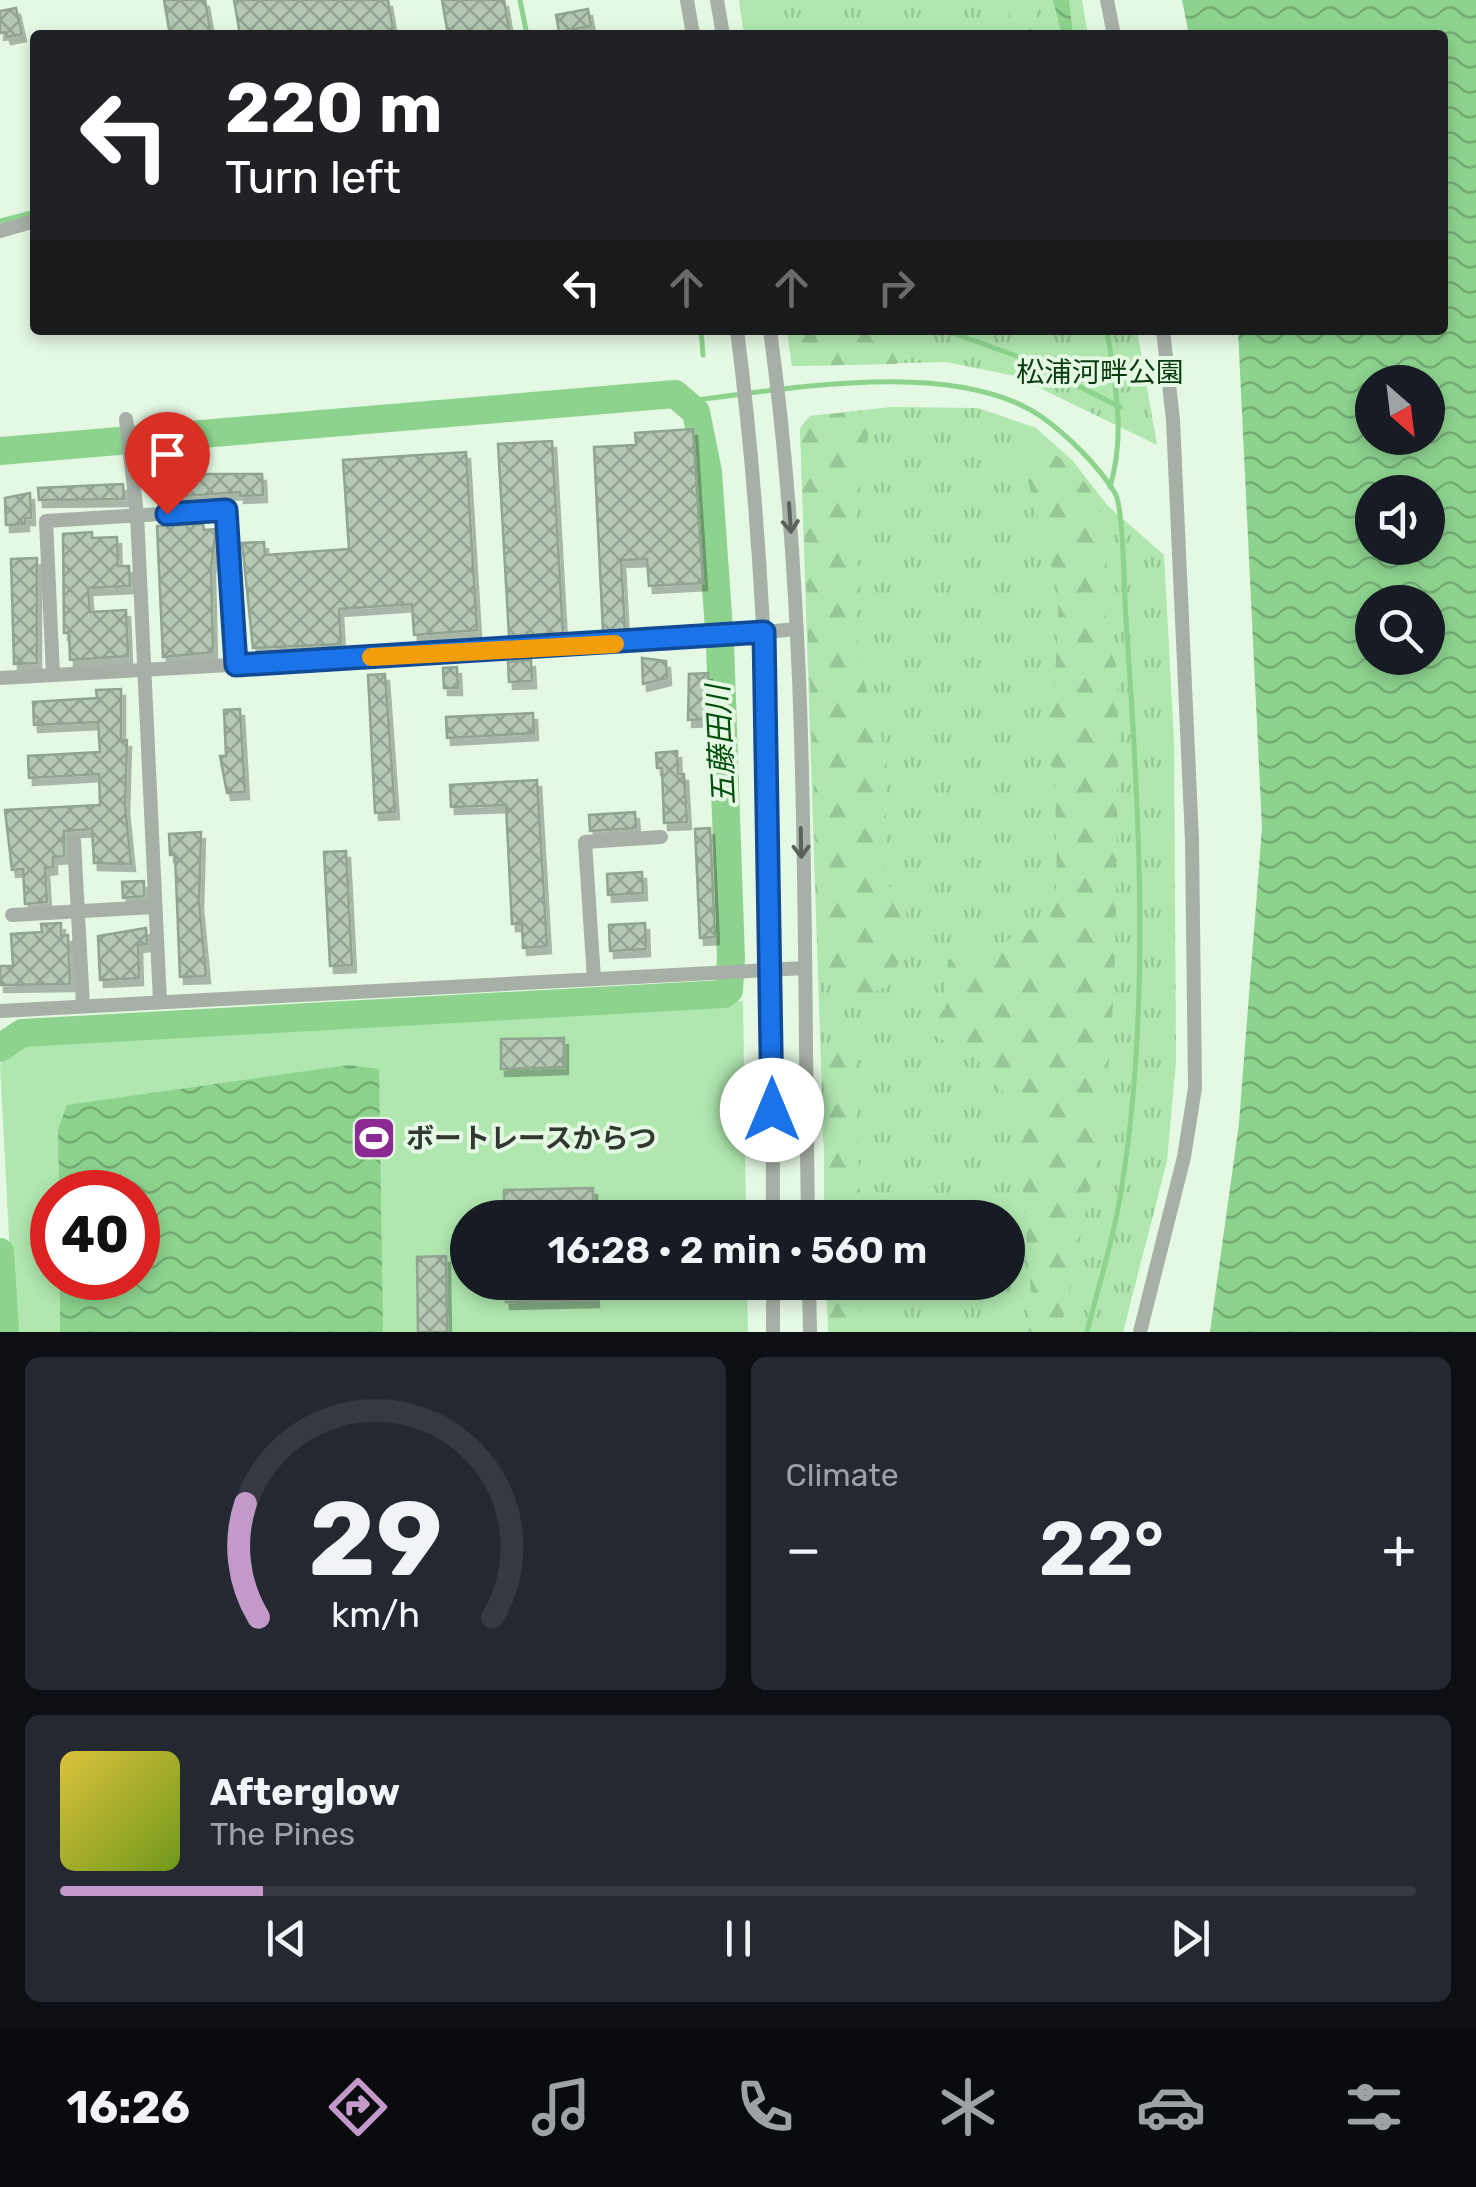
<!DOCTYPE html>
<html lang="en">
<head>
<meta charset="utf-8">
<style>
	body { margin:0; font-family:Rubik,"Noto Sans JP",sans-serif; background:#242831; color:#f1f3f6; height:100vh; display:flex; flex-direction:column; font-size:38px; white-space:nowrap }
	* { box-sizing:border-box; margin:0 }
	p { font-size:32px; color:#9ea1a6 }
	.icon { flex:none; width:55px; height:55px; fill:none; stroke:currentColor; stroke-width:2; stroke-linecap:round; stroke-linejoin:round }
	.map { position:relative; height:1332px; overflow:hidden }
	.drawer { display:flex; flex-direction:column; gap:25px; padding:25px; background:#0d0f14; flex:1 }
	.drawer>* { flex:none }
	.top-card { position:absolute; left:30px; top:30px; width:1418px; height:305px; border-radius:10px; box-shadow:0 5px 15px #0003; background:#202124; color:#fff; overflow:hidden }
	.needle { width:65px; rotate:152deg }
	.controls { position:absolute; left:1355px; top:365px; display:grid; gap:20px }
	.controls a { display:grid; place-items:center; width:90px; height:90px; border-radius:50%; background:#171b24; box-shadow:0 5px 15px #0003; font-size:50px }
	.speed { position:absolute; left:30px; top:1170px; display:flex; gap:20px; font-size:50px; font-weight:700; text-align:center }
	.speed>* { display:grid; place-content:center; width:130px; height:130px; border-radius:50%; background:#171b24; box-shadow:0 5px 15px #0003; line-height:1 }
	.speed .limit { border:15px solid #d22; background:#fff; color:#111 }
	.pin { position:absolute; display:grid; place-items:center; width:85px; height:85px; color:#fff; margin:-102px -42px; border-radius:50% 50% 50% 0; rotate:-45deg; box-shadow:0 0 10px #0007 }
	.pin .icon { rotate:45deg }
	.me { position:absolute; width:110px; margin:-55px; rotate:0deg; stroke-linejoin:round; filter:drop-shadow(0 0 8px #0008) }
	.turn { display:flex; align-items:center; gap:35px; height:210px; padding:0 30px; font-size:45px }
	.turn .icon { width:130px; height:130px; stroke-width:2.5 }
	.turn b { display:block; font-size:70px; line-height:85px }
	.lanes { display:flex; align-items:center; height:95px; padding:0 30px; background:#0003; justify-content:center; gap:50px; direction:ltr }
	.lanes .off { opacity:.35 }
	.big { font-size:75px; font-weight:600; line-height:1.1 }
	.drawer .widget { flex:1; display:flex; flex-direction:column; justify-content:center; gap:15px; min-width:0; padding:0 35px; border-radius:15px; background:#242831 }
	.drawer .dial { align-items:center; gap:0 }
	.dial svg { height:260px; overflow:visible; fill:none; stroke:#363941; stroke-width:7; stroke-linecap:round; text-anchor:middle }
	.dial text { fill:#f1f3f6; stroke:none }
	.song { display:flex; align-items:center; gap:30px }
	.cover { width:120px; height:120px; border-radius:15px; background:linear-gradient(135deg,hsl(50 70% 55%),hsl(80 70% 35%)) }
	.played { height:10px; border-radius:5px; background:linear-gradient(90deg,#c399c9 15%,#363941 15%) }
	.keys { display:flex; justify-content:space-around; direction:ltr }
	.heat { display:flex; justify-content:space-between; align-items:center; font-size:55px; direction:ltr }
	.drawer .tiles { flex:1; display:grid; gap:25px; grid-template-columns:1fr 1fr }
	.widget:last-child { grid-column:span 2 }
	.trip { position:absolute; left:450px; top:1200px; width:575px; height:100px; border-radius:50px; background:#171b24; box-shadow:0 5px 15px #0003; font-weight:600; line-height:100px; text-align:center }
	.dock { display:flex; height:160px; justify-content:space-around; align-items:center; background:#090b0e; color:#9ea1a6 }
	.dock .icon { width:70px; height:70px }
	.dock .on { color:#c399c9 }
	.dock b { font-size:45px; color:#f1f3f6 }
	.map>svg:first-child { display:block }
	.grass { fill:url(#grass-tufts) }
	.forest { fill:url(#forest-firs) }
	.pitch { fill:#afe7af; fill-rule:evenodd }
	.water { fill:url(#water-waves); fill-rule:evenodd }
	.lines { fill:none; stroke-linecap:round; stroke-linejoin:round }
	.stream { stroke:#8dd38e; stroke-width:5 }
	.river { stroke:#8dd38e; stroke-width:28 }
	.building { fill:url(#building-cross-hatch); stroke:#91a491; stroke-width:2.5; filter:url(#shadow) }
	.minor { stroke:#a7b0a7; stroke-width:14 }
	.oneway { stroke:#5a625a }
	.route-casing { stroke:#114b97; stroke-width:25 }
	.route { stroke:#1a73e8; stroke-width:18 }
	.slow { stroke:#f59e0b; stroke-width:18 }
	.labels { text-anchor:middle; stroke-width:8; stroke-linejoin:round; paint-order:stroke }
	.park-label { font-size:28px; fill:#083b0e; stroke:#e4f8e3 }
	.poi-label { font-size:28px; font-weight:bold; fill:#313830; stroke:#e4f8e3; text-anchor:start }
	.water-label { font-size:30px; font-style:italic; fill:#004f0d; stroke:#e4f8e3 }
</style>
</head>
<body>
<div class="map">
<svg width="1476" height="1332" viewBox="0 0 1476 1332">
	<defs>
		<pattern id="grass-tufts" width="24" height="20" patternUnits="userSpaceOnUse" patternTransform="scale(2.5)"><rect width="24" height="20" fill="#afe7af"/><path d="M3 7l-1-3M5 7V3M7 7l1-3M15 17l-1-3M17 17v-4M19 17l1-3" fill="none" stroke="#97c797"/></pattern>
		<pattern id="forest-firs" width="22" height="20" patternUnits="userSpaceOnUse" patternTransform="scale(2.5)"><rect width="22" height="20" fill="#afe7af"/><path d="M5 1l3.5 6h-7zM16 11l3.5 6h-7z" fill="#97c797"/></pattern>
		<pattern id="water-waves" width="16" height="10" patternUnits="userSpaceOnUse" patternTransform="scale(2.5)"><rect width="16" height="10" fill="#8dd38e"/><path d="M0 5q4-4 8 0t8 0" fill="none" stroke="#74ac74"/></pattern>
		<pattern id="building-cross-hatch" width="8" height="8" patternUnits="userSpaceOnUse" patternTransform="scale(2.5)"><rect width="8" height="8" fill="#b4c8b4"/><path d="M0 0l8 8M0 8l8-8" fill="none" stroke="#93a393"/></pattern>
		<filter id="shadow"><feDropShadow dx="4" dy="7" stdDeviation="0" flood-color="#0004"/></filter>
	</defs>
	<rect width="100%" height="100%" fill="#e4f8e3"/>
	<path class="grass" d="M739 0H1082L1088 35H744Z
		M787 330H1137L1157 445 1015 376 946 362 792 366Z
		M891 407 978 408 1036 428 1072 460 1108 506 1164 555 1174 742 1176 1061 1167 1161 1123 1332H828V1283L1008 1282V1218L826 1217 800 428 810 416Z"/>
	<path class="forest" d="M739 0H769L767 12 760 17 741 13Z
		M1005 0H1032L1042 35H1014Z
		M787 330 900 336 907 348 905 358 896 364 792 366Z
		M859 411 869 430 852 546 862 576 856 623 862 674 887 755 885 881 905 905 910 939 888 985 861 1000 821 980 800 428 810 416Z
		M1046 449C1126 495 1103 564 1106 639 1106 649 1115 656 1116 666 1120 719 1117 773 1117 826 1116 908 1116 989 1108 1070 1099 1158 1079 1245 1060 1332H1027L1031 1294 1021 1162 1009 1099 975 1057 920 1028 945 1009 948 960 964 948 993 951 1014 936 1049 922 1057 883 1055 779 1042 736 1054 699 1059 595 1021 455Z
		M847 1042 854 1057 861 1217H824V1058L830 1043Z
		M826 1283H860V1332H828Z"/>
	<path class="pitch" d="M743 1001 746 1217 468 1218V1282L747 1283 748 1332H14L0 1064 21 1043ZM52 1192H138V1278H52Z"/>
	<path class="water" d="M1053 0H1069L1073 35H1062Z
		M1182 0H1476V1332H1210L1239 1123 1262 828 1238 330H1442V35H1189ZM1372 382H1428V438H1372ZM1372 492H1428V548H1372ZM1372 602H1428V658H1372Z
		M349 1065 379 1069 383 1332H60V1278H138V1192H59L58 1129 67 1105Z"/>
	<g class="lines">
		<path class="stream" d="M520 0 527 35
			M0 221 35 212
			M701 330 703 355
			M945 330 1027 360 1120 407
			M1107 330C1115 384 1126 433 1110 487
			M688 401C788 389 955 357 1042 417 1068 436 1098 465 1115 493 1124 509 1124 596 1126 620 1139 803 1151 1004 1122 1185 1115 1234 1099 1284 1087 1332"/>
		<path class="river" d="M0 451 675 394 696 412 708 472 720 644 731 959 729 990 724 994 22 1033 0 1048
			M0 1252 5 1332"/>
	</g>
	<path class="building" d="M164 0H205L211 35H170Z
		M234 0H388L394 35H240Z
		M442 0H504L510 35H448Z
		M16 8 22 34 7 37 5 32 0 33V11Z
		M588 9 591 26 559 32 556 15Z
		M693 429 703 583 649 586 647 559 621 560 625 631 603 632 594 447 636 445 635 433Z
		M552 441 563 633 509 636 498 444Z
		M466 452 477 630 414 635 412 604 339 609 341 644 253 648 242 543 264 542 265 555 349 549 343 460Z
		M204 474H262L263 495 240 496V492L155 498 154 483 188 482V475Z
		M123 484 124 499 39 500 38 488Z
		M30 493 31 518H25V524L6 525 5 498Z
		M203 524 204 530 216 529 211 568 213 652 163 657 157 526Z
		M92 532V538L117 537 118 566H129L130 586 88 588 90 612 126 610 128 656 70 660 69 633H64L63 534Z
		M37 558V663L14 664 11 559Z
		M642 658 666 661 667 678 643 684Z
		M531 660 532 681 509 682 508 662Z
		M457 667 458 688H444L443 668Z
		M708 673 709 719 688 720 689 674Z
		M385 674 395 812 375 813 368 675Z
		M121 689V741L127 740 125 806 131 864 94 863 92 829 64 831V856L53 857V867L45 868 47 902 25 904 23 869 12 870 5 810 100 805 99 774 29 778 28 756 100 752 98 722 34 725 33 702 97 698 96 690Z
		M240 709 245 792 227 793 220 756H226L224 710Z
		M533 713 534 733 447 738 446 717Z
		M677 751 678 774H684L687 822 664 823 662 768H657L656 753Z
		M537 780 547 946 523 948 522 924H512L506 805 451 807 450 785Z
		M635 812 636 828 590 831 589 815Z
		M710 828 715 937 700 938 695 829Z
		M201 832 199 902 206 976 180 977 175 854 170 855 169 834Z
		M346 851 352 965 330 966 324 852Z
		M642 872 643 893 608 895 607 874Z
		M144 881V896L123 898 122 882Z
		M61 923V936L68 935 70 984 0 985V966H13L11 934 42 932 41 924Z
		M645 923 646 949 610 951 609 925Z
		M146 928 147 944 138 945 139 978 100 980 98 936Z
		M564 1038V1067L501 1069V1039Z
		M593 1188V1218H504V1190Z
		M446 1256 447 1332H418L417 1257Z
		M505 1282H594L595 1300 506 1302Z"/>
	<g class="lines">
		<path class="minor" d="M687 0 693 35
			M717 0 723 35
			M1107 0 1114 35
			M0 231 35 221
			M737 330C775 624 772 922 773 1218
			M770 330C810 623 803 922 808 1218
			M126 419 137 515 160 1002
			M53 675 46 521 225 510 236 665
			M0 678 705 638 796 629
			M74 841 83 1006
			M12 915 154 907
			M594 979 585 842 661 837
			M0 1011 804 968
			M773 1282V1332
			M809 1282 810 1332
			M1140 1332 1184 1157 1195 1088 1192 840 1173 420 1163 330"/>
	</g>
	<defs><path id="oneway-shaft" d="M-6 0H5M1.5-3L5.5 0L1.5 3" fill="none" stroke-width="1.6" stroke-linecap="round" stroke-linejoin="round" transform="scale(2.5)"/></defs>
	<g class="oneway">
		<use href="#oneway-shaft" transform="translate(790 518) rotate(86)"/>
		<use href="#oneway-shaft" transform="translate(801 843) rotate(89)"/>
	</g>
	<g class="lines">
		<g class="route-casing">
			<path id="route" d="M167 514 226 510 236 665 764 632 772 1110"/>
		</g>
		<use href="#route" class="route"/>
		<path class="slow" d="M371 657 615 644"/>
	</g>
	<defs>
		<g id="stadium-square" transform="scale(2.25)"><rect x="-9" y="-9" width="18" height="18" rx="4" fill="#8b2a93" stroke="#e4f8e3"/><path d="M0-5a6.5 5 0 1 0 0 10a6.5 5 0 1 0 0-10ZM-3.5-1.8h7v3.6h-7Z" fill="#fff"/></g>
	</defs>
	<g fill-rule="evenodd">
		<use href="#stadium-square" x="374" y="1138"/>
	</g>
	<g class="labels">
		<g class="park-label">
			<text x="1100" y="382">松浦河畔公園</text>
		</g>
		<g class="poi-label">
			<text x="406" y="1148">ボートレースからつ</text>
		</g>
		<g class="water-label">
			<text transform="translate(721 745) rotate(-93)" y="10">五藤田川</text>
		</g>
	</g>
</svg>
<div class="controls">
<a><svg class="needle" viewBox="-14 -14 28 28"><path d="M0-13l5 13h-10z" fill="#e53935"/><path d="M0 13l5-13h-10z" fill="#9ea1a6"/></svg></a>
<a><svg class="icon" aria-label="sound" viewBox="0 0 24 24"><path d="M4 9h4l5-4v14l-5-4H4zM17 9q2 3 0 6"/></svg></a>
<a><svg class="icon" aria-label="search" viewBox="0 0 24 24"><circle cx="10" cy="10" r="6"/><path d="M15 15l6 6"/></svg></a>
</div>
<div class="speed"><div class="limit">40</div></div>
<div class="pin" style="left:167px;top:514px;background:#d93025"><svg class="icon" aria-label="arrive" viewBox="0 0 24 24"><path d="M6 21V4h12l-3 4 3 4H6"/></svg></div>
<svg class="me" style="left:772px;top:1110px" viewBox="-20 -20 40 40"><circle r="19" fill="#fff"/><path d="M0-13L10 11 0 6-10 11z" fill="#1a73e8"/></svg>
<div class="trip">16:28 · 2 min · 560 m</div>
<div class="top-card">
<div class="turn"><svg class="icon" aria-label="left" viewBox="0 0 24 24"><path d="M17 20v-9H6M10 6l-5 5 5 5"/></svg><div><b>220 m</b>Turn left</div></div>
<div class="lanes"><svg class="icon" aria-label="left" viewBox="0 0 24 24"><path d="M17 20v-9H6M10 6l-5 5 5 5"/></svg><svg class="icon off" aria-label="ahead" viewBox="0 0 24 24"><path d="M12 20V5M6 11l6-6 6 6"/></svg><svg class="icon off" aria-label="ahead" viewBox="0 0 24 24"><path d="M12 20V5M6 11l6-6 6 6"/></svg><svg class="icon off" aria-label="right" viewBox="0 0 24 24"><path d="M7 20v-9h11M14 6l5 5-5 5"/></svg></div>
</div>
</div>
<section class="drawer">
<div class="tiles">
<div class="widget dial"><svg viewBox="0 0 100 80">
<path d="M14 69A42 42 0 1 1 86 69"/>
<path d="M14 69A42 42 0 0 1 10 34" stroke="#c399c9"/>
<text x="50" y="56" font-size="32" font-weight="700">29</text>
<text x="50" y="72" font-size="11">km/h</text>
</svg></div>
<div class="widget"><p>Climate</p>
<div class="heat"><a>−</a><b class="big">22°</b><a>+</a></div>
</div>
<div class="widget">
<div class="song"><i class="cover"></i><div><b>Afterglow</b><p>The Pines</p></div></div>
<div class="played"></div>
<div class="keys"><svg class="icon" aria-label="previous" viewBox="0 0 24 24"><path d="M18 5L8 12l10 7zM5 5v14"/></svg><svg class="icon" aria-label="pause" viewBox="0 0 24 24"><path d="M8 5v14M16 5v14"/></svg><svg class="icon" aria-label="next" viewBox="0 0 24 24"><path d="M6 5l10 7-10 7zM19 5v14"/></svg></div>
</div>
</div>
</section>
<nav class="dock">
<b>16:26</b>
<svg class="icon on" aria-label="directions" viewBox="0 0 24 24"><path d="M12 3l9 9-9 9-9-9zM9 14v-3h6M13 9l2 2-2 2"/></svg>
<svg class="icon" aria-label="music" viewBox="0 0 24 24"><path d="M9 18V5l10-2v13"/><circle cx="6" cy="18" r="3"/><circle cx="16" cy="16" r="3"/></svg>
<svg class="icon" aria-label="phone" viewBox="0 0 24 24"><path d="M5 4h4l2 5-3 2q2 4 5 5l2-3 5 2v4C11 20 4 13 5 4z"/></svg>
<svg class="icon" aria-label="climate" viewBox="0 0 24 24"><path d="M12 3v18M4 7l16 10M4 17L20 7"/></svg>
<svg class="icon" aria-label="car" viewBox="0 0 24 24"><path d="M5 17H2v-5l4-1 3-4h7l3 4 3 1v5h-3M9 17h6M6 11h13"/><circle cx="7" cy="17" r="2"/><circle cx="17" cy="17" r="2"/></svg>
<svg class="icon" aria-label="filters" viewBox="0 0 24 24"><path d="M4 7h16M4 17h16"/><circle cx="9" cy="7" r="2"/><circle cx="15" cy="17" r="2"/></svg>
</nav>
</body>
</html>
